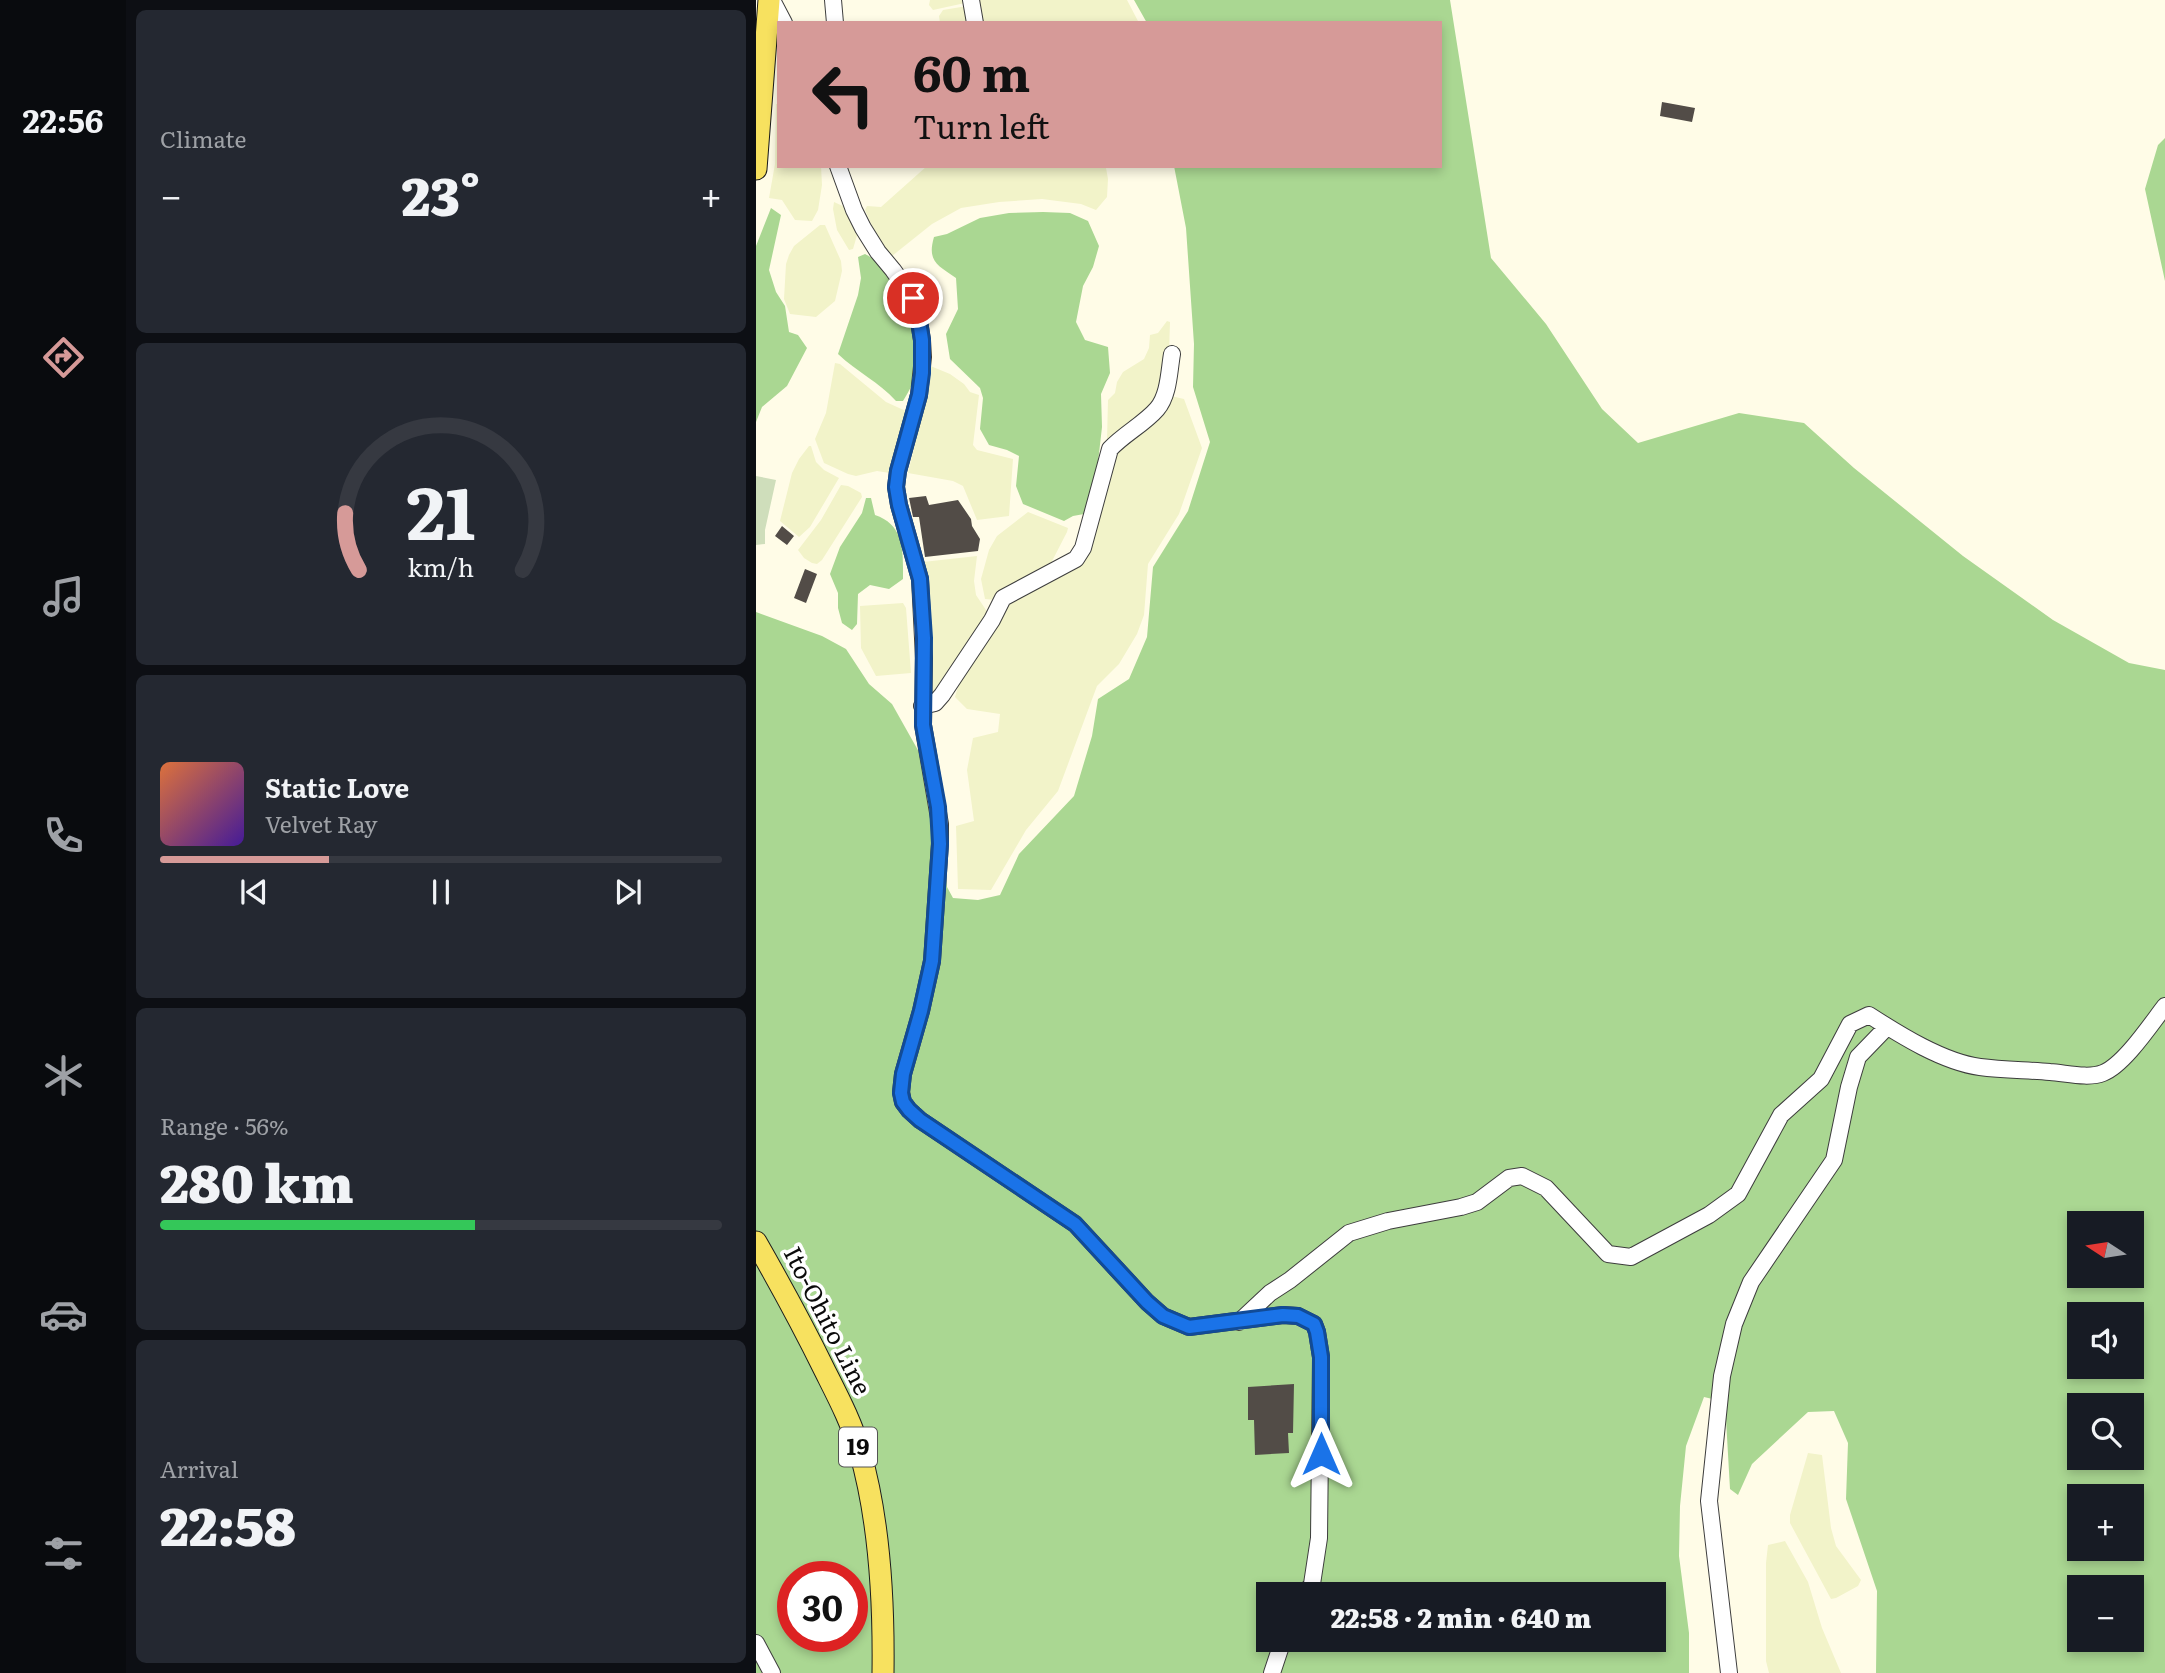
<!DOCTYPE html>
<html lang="en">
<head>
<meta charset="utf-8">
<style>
	body { margin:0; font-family:Literata,serif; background:#242831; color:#f1f3f6; height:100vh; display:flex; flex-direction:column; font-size:26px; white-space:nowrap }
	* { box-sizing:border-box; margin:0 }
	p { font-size:23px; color:#9ea1a6 }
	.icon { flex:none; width:38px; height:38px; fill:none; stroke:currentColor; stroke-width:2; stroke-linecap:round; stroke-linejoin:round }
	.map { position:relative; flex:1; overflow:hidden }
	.side { display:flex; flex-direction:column; gap:10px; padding:10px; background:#0d0f14; width:630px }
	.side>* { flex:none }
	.banner { position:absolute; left:21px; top:21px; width:665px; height:147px; border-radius:0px; box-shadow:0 4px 10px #0003; background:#d69a98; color:#111; overflow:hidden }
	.needle { width:46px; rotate:282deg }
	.buttons { position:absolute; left:1311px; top:1211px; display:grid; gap:14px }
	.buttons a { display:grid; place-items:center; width:77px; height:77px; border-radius:0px; background:#171b24; box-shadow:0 4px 10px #0003; font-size:35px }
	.speed { position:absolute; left:21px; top:1561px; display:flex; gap:14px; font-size:35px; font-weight:700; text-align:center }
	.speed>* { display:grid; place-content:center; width:91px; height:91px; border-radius:50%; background:#171b24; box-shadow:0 4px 10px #0003; line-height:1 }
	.speed .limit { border:10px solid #d22; background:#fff; color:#111 }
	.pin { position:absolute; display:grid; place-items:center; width:60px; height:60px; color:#fff; margin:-30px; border:4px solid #fff; border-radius:50%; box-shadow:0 2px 7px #0007 }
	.me { position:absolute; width:77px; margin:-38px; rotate:0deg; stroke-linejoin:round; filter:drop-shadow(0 0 5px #0008) }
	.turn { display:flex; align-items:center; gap:24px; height:147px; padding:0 21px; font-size:32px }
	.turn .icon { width:91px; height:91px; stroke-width:2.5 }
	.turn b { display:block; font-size:49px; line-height:60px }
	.big { font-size:52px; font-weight:800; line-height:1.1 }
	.side .tile { flex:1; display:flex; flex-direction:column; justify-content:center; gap:10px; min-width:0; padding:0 24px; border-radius:10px; background:#242831 }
	.side .dial { align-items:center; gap:0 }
	.dial svg { height:182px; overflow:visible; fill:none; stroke:#363941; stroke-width:7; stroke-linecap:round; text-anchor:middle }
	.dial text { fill:#f1f3f6; stroke:none }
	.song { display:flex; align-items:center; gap:21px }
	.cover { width:84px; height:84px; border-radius:10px; background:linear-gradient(135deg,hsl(20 70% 55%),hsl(260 70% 35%)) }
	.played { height:7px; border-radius:4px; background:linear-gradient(90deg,#d69a98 30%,#363941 30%) }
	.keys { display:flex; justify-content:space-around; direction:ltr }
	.heat { display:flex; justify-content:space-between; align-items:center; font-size:38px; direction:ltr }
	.charge { height:10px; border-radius:5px; background:linear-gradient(90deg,#34c759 56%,#363941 0) }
	.trip { position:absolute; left:500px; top:1582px; width:410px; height:70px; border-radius:0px; background:#171b24; box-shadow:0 4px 10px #0003; font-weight:800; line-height:70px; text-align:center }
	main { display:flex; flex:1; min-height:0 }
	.dock { display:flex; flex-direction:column; width:126px; justify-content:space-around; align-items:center; background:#090b0e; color:#9ea1a6 }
	.dock .icon { width:49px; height:49px }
	.dock .on { color:#d69a98 }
	.dock b { font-size:32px; color:#f1f3f6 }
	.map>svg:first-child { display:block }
	.farmland { fill:#f2f3c9 }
	.forest { fill:#aad792; fill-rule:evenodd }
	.cemetery { fill:#cfdebb }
	.building { fill:#524c47 }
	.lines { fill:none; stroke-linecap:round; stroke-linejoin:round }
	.minor-casing { stroke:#3d3d3d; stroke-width:18 }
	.major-casing { stroke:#1b1b1b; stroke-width:23 }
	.minor { stroke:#fff; stroke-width:16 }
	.major { stroke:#f7e15f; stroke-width:21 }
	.route-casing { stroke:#114b97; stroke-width:18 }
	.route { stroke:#1a73e8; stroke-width:12 }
	.labels { text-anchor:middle; stroke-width:7; stroke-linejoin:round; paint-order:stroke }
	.shield { fill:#fff; stroke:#545454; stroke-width:2 }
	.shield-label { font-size:23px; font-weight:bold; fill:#0a0a0a }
	.street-label { font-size:24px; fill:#0a0a0a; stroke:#fff }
</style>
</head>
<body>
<main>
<nav class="dock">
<b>22:56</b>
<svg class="icon on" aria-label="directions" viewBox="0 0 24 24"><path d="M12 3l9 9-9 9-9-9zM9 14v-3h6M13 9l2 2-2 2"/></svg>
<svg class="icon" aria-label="music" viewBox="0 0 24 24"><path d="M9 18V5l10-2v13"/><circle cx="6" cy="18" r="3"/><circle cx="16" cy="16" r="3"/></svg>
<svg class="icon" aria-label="phone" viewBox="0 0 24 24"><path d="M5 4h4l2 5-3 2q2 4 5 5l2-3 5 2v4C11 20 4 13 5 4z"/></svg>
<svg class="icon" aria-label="climate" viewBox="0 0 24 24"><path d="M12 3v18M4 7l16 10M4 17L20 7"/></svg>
<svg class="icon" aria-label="car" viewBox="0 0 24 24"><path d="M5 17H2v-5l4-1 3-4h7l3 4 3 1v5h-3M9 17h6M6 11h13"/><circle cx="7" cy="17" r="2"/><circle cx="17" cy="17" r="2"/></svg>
<svg class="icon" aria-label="filters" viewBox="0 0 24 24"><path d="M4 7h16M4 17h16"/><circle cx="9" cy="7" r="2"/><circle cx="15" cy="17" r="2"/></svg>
</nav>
<section class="side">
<div class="tile"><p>Climate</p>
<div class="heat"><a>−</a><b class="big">23°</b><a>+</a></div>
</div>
<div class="tile dial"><svg viewBox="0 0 100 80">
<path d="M14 69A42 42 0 1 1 86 69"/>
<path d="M14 69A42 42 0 0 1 8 44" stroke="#d69a98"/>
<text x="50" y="56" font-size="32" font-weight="700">21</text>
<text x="50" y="72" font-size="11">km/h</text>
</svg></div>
<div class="tile">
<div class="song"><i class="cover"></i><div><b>Static Love</b><p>Velvet Ray</p></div></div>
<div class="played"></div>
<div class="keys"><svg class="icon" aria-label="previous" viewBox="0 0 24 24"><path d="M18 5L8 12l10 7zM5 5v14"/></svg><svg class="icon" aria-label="pause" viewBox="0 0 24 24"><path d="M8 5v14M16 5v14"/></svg><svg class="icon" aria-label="next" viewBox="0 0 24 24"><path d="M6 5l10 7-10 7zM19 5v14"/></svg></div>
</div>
<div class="tile"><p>Range · 56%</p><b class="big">280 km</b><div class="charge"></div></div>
<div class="tile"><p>Arrival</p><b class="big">22:58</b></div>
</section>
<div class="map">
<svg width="1409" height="1673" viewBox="0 0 1409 1673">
	<rect width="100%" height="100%" fill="#fffce7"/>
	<path class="farmland" d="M174 0H209V3L177 10 173 5Z
		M220 0H371L383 23H223Z
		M211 6 215 23H184L183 16 187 10Z
		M20 104H23V166H65L66 185 62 210 56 221 39 220 26 200 13 198 19 164Z
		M171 166H346L350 168 352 179 351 197 340 210 325 204 286 199 243 202 205 208 176 224 136 256 121 237 109 210 111 206 125 207Z
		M78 202 91 208 102 232 97 249 93 250 81 230 77 209Z
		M64 225H69L85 261 86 271 79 301 60 317 34 314 28 299 30 264 33 255 38 246Z
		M411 321 414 322 413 353 400 404 354 443 351 440 352 400 359 393 361 382 367 372 388 359 393 348 394 335 402 333Z
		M79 363 84 364 130 402 152 412 134 473 121 471 100 476 92 474 68 463 59 439 70 413Z
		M172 365 194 374 208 384 214 392 223 395 217 445 221 450 257 459 253 516 221 520 207 486 197 481 152 473 168 407Z
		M415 396 428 399 446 448 423 514 392 564 388 615 381 634 363 664 341 686 302 791 270 830 235 890 202 889 200 826 218 821 211 770 217 738 242 732 244 714 211 709 199 697 204 680 253 603 320 566 358 451Z
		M53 446H55L60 462 68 470 83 478 54 527 43 537 24 521 36 473 43 459Z
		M85 485 92 486 105 493 106 497 66 560 61 564 56 563 48 558 42 550 65 520Z
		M272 512 312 528 311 532 293 567 240 600 229 599 225 579 233 550 241 536Z
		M221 556 218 581 220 595 232 613 233 619 176 696 167 562Z
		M147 603 150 608 155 673 120 676 105 648 104 606Z
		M1052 1453 1066 1455 1075 1528 1080 1546 1105 1580 1102 1586 1080 1598 1075 1599 1034 1523V1515Z
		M1029 1541 1052 1582 1066 1628 1085 1673H1013L1010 1661V1563L1012 1545Z"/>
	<path class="forest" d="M378 0H694L735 258 790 324 846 409 882 443 983 413 1048 423 1098 468 1207 556 1297 620 1373 663 1409 670V1673H1120L1121 1591 1090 1499 1092 1443 1078 1411 1052 1412 996 1464 982 1495 974 1489 969 1402 948 1397 930 1446 924 1506 923 1556 933 1633V1673H0V612L66 636 90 649 113 684 136 704 163 752 170 787 188 849 191 887 197 898 222 900 244 895 263 854 318 796 336 736 342 699 373 679 391 637 397 567 432 511 454 442 437 387 438 344 430 228 418 166H684V23H391ZM1323 1223H1376V1276H1323ZM1323 1314H1376V1367H1323ZM1323 1405H1376V1458H1323ZM1323 1496H1376V1549H1323ZM37 1577H96V1636H37ZM1323 1587H1376V1640H1323ZM513 1594H898V1640H513Z
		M1409 138V281L1389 189 1402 145Z
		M15 208 25 215 13 270 20 292 29 306 33 332 42 335 51 348 31 386 6 407 0 422V246Z
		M287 212 314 213 332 221 343 246 337 267 327 286 320 322 329 340 352 347 354 373 345 394 346 427 341 471 328 514 317 516 308 521 267 504 260 486 263 456 251 450 233 445 224 429 227 398 224 388 194 359 190 334 202 309 200 278C181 265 171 261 178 237L191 234 224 218 253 213Z
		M109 254C127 263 146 288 152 308 155 317 155 326 157 335 160 345 164 355 162 366 160 379 153 391 147 401H140C123 382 101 372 82 354L102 295 105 278 102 257Z
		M110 498H115L119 515C149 525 147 552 147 579L133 589 114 585 102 594 101 624 96 630 86 623 82 608V593L74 574 84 547 106 513Z"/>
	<path class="cemetery" d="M0 476 20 480 9 530V544L0 545Z"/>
	<path class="building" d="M906 102 939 108 936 122 904 116Z
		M170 496 173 505 202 500 215 519 216 526 224 539 222 551 169 557 163 517H157L153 498Z
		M26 526 38 536 31 545 19 536Z
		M49 569 61 574 50 603 38 598Z
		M538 1384 537 1433H532L533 1453 499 1455 498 1420H492V1387Z"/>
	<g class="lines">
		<g class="minor-casing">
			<path id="minor" d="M16 0 28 23
				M77 0 79 23
				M215 0 219 23
				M82 166 98 210 107 228 122 252 137 270 157 298 162 315 166 340 167 357 163 395 142 471 140 487 143 505 164 579 168 658 167 725 184 824V843L176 961 165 1011 147 1074 145 1092 147 1102 153 1110 164 1120 319 1224 391 1302 407 1316 433 1327 527 1315 542 1316 558 1324 561 1332 565 1357 563 1538 556 1584 549 1594
				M166 706 179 703 186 695 236 620 247 598 320 559 327 548 354 449C368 434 388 424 401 409 413 395 413 371 416 354
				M483 1322 514 1293 534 1280 593 1233 632 1221 705 1207 721 1202 753 1178 766 1176 790 1188 852 1254 875 1257 953 1215 982 1194 1025 1115 1065 1079 1094 1024 1113 1015C1144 1035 1187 1062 1224 1067 1247 1070 1271 1070 1294 1072 1310 1073 1332 1079 1347 1073 1368 1065 1395 1024 1409 1006
				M0 1643 16 1673
				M516 1673 527 1640
				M973 1673 953 1501 966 1376 978 1324 995 1282 1078 1160 1093 1087 1102 1057 1131 1027"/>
		</g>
		<g class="major-casing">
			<path id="major" d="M0 169 13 0
				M0 1242C24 1284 47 1326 68 1369 81 1395 96 1423 104 1452 124 1522 128 1600 127 1673"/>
		</g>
		<use href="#minor" class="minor"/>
		<use href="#major" class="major"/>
	</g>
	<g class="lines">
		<g class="route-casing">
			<path id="route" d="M157 298 162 315 166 340V373L163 395 142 471 140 487 143 505 164 579 168 638 167 725 182 807 184 844 176 961 165 1011 147 1074 145 1093 147 1102 153 1110 164 1120 319 1224 391 1302 407 1316 433 1327 527 1315 542 1316 558 1324 561 1332 565 1357V1454"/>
		</g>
		<use href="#route" class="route"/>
	</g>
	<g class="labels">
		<rect class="shield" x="83" y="1427.5" width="38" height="39" rx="5"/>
		<g class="shield-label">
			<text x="102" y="1455">19</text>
		</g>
		<g class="street-label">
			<text transform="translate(71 1321) rotate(63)" y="8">Ito-Ohito Line</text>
		</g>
	</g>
</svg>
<div class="buttons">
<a><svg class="needle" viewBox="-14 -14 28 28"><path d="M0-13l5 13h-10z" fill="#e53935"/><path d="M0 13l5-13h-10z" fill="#9ea1a6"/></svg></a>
<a><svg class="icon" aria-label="sound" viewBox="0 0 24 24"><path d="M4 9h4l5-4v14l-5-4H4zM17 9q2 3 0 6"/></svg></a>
<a><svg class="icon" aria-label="search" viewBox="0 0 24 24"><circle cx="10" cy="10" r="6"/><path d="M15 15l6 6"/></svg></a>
<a>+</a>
<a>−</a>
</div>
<div class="speed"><div class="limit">30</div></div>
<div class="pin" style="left:157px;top:298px;background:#d93025"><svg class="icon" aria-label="arrive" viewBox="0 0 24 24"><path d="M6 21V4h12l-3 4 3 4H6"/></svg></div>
<svg class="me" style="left:565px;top:1454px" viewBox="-20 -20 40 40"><path d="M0-17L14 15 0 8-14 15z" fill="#1a73e8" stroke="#fff" stroke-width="4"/></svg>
<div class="trip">22:58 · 2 min · 640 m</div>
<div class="banner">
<div class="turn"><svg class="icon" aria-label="left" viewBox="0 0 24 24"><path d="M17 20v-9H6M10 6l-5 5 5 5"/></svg><div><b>60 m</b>Turn left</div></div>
</div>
</div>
</main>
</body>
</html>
